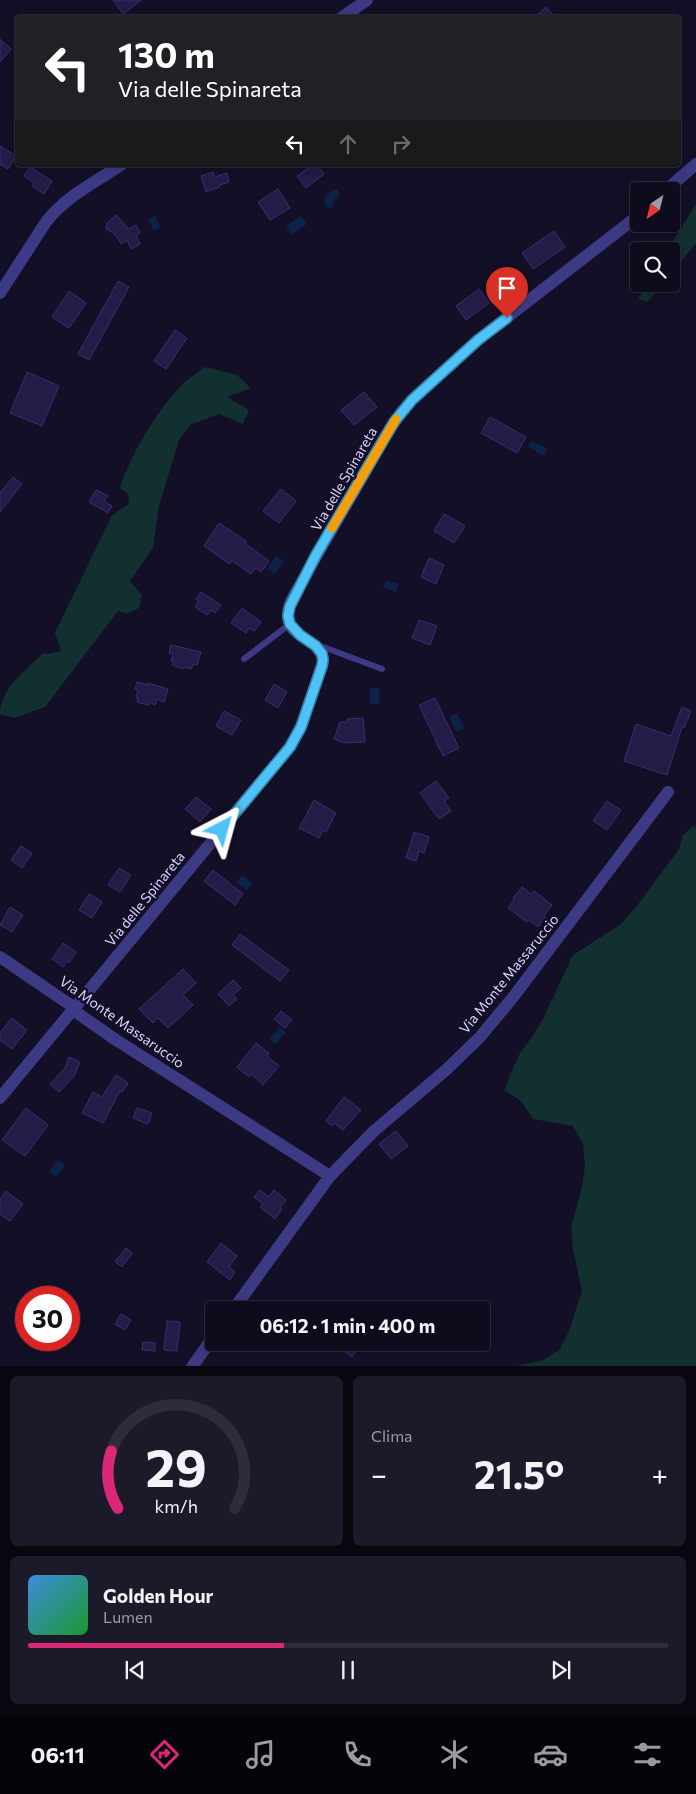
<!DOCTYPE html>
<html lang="it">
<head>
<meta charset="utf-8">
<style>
	body { margin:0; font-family:Commissioner,sans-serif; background:#1c1929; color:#f1f3f6; height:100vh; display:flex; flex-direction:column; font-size:19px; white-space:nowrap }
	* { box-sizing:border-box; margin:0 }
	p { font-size:16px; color:#9b9ba3 }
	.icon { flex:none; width:28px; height:28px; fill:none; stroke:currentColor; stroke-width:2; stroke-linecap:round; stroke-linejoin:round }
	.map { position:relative; height:1366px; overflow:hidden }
	.side { display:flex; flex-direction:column; gap:10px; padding:10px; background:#08060f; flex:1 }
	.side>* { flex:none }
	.hud { position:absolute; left:15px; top:15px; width:666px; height:152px; border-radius:5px; box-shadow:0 2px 12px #0003,0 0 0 1px #2e2b3b; background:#202124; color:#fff; overflow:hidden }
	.needle { width:32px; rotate:215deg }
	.tools { position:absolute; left:630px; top:182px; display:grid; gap:10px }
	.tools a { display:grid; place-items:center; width:50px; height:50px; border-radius:5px; background:#0e0b1c; box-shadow:0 2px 12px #0003,0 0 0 1px #2e2b3b; font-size:25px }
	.speed { position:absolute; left:15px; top:1286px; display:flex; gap:10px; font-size:25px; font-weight:700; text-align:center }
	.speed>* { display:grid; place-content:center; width:65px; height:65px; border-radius:50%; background:#0e0b1c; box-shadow:0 2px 12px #0003,0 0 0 1px #2e2b3b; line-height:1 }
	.speed .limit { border:8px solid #d22; background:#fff; color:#111 }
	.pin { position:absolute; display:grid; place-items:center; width:42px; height:42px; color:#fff; margin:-51px -21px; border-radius:50% 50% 50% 0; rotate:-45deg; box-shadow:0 0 5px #0007 }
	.pin .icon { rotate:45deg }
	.me { position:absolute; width:55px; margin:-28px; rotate:39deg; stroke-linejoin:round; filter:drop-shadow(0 0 4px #0008) }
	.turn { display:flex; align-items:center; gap:18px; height:105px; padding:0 20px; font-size:22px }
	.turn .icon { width:65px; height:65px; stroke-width:2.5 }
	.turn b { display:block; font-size:35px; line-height:42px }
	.lanes { display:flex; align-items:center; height:48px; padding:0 20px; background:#0003; justify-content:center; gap:25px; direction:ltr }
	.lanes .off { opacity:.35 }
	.big { font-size:38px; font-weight:700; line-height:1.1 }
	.side .tile { flex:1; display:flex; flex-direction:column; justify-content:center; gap:8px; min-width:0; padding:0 18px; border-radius:8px; background:#1c1929 }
	.side .dial { align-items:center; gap:0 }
	.dial svg { height:130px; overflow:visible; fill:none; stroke:#2e2b3b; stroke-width:7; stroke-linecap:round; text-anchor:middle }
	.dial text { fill:#f1f3f6; stroke:none }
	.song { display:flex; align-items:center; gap:15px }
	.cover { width:60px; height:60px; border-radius:8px; background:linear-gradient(135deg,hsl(210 70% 55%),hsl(130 70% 35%)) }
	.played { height:5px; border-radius:2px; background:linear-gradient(90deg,#db2777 40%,#2e2b3b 40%) }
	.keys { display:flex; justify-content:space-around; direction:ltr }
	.heat { display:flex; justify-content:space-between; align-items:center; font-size:28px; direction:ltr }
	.side .tiles { flex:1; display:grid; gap:10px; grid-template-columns:1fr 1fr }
	.tile:last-child { grid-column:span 2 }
	.trip { position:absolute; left:205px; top:1301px; width:285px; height:50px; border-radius:5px; background:#0e0b1c; box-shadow:0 2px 12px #0003,0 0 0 1px #2e2b3b; font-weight:700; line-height:50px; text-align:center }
	.menu { display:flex; height:80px; justify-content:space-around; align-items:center; background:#06040b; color:#9b9ba3 }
	.menu .icon { width:35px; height:35px }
	.menu .active { color:#db2777 }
	.menu b { font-size:22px; color:#f1f3f6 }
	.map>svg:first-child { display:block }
	.green { fill:#12302f }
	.water { fill:#0c2248 }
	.building { fill:#241b47; stroke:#3b2d73 }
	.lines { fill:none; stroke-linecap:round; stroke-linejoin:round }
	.lane { stroke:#3d3a85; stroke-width:6 }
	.street { stroke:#3d3a85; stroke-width:12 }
	.route-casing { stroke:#337fa1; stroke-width:12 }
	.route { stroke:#4fc3f7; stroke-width:9 }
	.slow { stroke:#f59e0b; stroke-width:9 }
	.labels { text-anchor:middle; stroke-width:5; stroke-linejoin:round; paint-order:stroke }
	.street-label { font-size:14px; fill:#d9d4ff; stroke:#130f26 }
</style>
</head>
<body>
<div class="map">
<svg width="696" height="1367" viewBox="0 0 696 1367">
	<rect width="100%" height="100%" fill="#130f26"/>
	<path class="green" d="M696 204V243L671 274V251H667Z
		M648 284H664L647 302 638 299Z
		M205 367 237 375 251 388 227 397 249 410 243 424 219 414 190 425 179 440 159 506 153 548 130 581 142 595 139 608 127 614 118 611 45 707 14 718 0 714C0 688 27 670 43 653L48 654 61 651 55 633 112 515 129 504 128 494 120 488C131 454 154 416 178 389 185 380 196 374 205 367Z
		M694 826 696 829V1366H516L543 1360 560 1349 569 1331 582 1291 573 1249 571 1228 582 1187 585 1166 583 1144 573 1126 533 1119 521 1101 504 1090 520 1053 532 1037 543 1019 573 955 620 925 639 903 679 849 683 835Z"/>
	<path class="water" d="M337 189 340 193 339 196 334 201 332 208H328L325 205 324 199 332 190Z
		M155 216 161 227 154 231 148 220Z
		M301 216 307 224 292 235 286 226Z
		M531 440 547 449 544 456 528 447Z
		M276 555 284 561 275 574 267 569Z
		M386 580 399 584 396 592 383 587Z
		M370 688H379V704H370Z
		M457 713 465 728 456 732 449 717Z
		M242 875 252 883 247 890 236 882Z
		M280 1027 286 1032 275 1045 269 1039Z
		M58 1160 65 1166 56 1177 49 1171Z"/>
	<path class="building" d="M113 0H141L123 14Z
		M546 7 556 18H534Z
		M0 39 11 49 0 62Z
		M0 146 16 156 8 169 0 164Z
		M312 165H317L324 174 306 188 297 176Z
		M30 167 52 181 44 194 32 186 34 183 24 176Z
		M213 172 215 177 227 173 229 182 220 185V187L206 192 201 176Z
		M278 189 290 208 270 220 258 202Z
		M116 215 129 229 136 225 140 233 136 235 140 244 131 249 127 240 121 244 115 234 106 229 107 223Z
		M554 231 565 247 533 269 522 253Z
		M118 281 129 287 89 360 78 354Z
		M479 289 489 303 466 320 456 306Z
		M69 291 86 303 69 328 52 317Z
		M175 330 187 338 166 369 154 361Z
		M27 372 59 386 42 426 10 413Z
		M364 392 377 407 354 425 341 410Z
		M490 417 526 437 517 453 481 433Z
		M13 477 22 484 0 512V493Z
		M281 489 296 501 279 523 263 511Z
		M96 490 108 496 104 501 112 506 108 513 89 502Z
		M444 514 465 526 454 543 434 531Z
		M219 523 246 541 245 543 269 561 261 572 256 568 251 574 232 561 230 564 204 546Z
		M429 558 444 565 436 584 421 577Z
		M201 592 221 605 215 613 211 610 207 615 195 607 199 601 196 599Z
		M242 608 261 622 254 631 249 628 246 633 231 623Z
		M419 620 437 626 430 645 412 638Z
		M171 645 201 652 197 665 193 664 191 669 184 667V669L172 665 174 661H171L173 654 169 653Z
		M137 682 148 685V683L168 689 164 702 157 699 155 705 149 702 148 705 137 702 138 698 136 697 138 690 135 689Z
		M274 684 287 692 278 708 265 700Z
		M435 698 459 748 443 756 419 705Z
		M682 707 691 711 684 728 682 727 667 775 624 761 636 724 671 736Z
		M224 711 241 720 232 735 216 726Z
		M363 718 365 742 344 743 334 739 340 722H347V719Z
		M436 781 449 798 444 801 451 811 439 819 420 793Z
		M196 797 211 809 200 822 185 809Z
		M314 800 336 813 326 832 323 830 319 838 299 828Z
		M607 801 621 810 607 830 593 821Z
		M414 832 429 837 424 853 419 851 416 861 406 858Z
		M21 846 32 853 22 868 11 860Z
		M119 868 131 875 120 892 108 885Z
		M213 870 243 894 235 905 204 881Z
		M522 887 531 894 534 891 552 905 544 916 546 918 538 927 529 920 527 922 508 908 514 900 513 898Z
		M89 894 102 902 92 918 79 910Z
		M10 907 23 915 12 932 0 925Z
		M240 934 289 970 280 981 232 945Z
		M63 943 76 952 69 963 67 961 63 967 52 959Z
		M183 969 196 983 183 995 193 1005 168 1028 158 1018 153 1023 139 1009Z
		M233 980 241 988 233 995 237 999 229 1006 218 994Z
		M281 1011 292 1020 285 1028 274 1019Z
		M12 1018 27 1030 12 1049 0 1040V1033Z
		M256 1043 269 1053 267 1056 279 1066 263 1085 251 1074 249 1077 237 1067Z
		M69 1057 80 1062 74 1076 59 1092 50 1084 65 1068Z
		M116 1075 128 1083 122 1092 120 1091 103 1123 82 1113 93 1092 102 1097Z
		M344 1097 361 1110 343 1130 334 1123 332 1126 326 1121Z
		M26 1108 48 1125 25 1156 2 1140Z
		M137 1108 152 1113 148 1124 133 1118Z
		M396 1131 408 1146 391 1159 379 1144Z
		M260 1190 269 1197 274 1190 286 1200 280 1207 282 1209 275 1219 260 1207 263 1204 254 1197Z
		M6 1191 23 1204 10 1221 0 1214V1199Z
		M221 1243 237 1256 229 1267 235 1272 230 1280 207 1262Z
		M126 1248 132 1253 122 1267 115 1262Z
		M215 1300 223 1304 220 1310H209Z
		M121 1314 131 1320 125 1330 115 1324Z
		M167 1321 180 1322 177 1351 164 1350Z
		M143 1342 155 1343V1351L142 1350Z
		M331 1342H362L352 1357Z"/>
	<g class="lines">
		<path class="lane" d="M318 645 382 669
			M244 659 290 624"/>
		<path class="street" d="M341 18 367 0
			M665 191 696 164
			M0 293 46 222C65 197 95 182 121 165
			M0 957 69 1004 73 1010 116 1040 330 1176 233 1310
			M0 1098 290 747 301 727 323 662C321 637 289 640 288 616 287 603 298 590 304 578 322 545 342 512 361 479 374 457 385 435 400 414L412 400 478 340 639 215
			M330 1176 374 1131 446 1070 480 1037 514 996 668 792
			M192 1367 214 1336"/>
	</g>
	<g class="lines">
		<g class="route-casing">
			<path id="route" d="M222 829 290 747 301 727 322 666 323 659 322 654 316 646 300 635 290 624 288 616 290 606 316 555 394 422 412 400 478 340 507 318"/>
		</g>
		<use href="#route" class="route"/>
		<path class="slow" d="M332 528 396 419"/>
	</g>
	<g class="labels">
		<g class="street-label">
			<text transform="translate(344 479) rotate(-60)" y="5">Via delle Spinareta</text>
			<text transform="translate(145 899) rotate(-51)" y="5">Via delle Spinareta</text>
			<text transform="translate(509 974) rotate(-51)" y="5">Via Monte Massaruccio</text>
			<text transform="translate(122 1022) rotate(35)" y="5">Via Monte Massaruccio</text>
		</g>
	</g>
</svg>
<div class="tools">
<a><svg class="needle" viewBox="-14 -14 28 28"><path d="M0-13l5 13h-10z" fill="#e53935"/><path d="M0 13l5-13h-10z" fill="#9b9ba3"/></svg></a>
<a><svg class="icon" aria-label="search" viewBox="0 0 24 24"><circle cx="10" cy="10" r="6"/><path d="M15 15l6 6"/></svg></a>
</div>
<div class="speed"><div class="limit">30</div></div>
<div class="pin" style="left:507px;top:318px;background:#d93025"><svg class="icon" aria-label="arrive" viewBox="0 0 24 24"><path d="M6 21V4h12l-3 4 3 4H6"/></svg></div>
<svg class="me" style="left:222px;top:829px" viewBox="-20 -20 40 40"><path d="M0-17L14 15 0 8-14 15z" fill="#4fc3f7" stroke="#fff" stroke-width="4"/></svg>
<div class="trip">06:12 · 1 min · 400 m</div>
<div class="hud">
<div class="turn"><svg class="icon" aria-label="left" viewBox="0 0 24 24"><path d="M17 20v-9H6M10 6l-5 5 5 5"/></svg><div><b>130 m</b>Via delle Spinareta</div></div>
<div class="lanes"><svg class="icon" aria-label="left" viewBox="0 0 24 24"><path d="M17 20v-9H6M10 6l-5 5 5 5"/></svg><svg class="icon off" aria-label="ahead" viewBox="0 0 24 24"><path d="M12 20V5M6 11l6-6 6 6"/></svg><svg class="icon off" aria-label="right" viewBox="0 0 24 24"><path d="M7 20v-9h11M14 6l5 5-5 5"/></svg></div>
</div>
</div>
<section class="side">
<div class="tiles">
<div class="tile dial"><svg viewBox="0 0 100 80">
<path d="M14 69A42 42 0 1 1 86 69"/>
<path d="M14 69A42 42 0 0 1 10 34" stroke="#db2777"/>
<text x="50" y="56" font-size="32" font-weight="700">29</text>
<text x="50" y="72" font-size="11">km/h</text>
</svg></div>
<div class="tile"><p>Clima</p>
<div class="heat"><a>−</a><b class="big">21.5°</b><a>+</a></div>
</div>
<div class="tile">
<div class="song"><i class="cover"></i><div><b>Golden Hour</b><p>Lumen</p></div></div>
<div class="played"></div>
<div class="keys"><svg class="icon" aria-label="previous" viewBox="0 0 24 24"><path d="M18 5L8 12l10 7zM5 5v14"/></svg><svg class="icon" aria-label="pause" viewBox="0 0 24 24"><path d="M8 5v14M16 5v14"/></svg><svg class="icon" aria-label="next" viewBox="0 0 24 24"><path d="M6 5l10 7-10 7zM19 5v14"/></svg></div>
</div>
</div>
</section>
<nav class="menu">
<b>06:11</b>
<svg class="icon active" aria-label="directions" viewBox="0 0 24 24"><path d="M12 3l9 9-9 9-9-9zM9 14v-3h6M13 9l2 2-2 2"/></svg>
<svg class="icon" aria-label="music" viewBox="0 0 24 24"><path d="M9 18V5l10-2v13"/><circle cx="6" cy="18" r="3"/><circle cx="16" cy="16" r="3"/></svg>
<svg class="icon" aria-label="phone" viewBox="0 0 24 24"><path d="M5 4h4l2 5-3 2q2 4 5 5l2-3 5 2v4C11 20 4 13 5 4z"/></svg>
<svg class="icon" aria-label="climate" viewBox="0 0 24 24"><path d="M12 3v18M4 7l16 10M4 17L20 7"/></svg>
<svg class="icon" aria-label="car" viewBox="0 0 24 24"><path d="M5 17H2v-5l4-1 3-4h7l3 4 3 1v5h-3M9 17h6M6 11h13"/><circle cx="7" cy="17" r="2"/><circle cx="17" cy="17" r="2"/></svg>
<svg class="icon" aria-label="filters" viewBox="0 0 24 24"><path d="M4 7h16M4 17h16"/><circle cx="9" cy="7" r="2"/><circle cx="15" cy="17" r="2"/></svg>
</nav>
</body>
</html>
